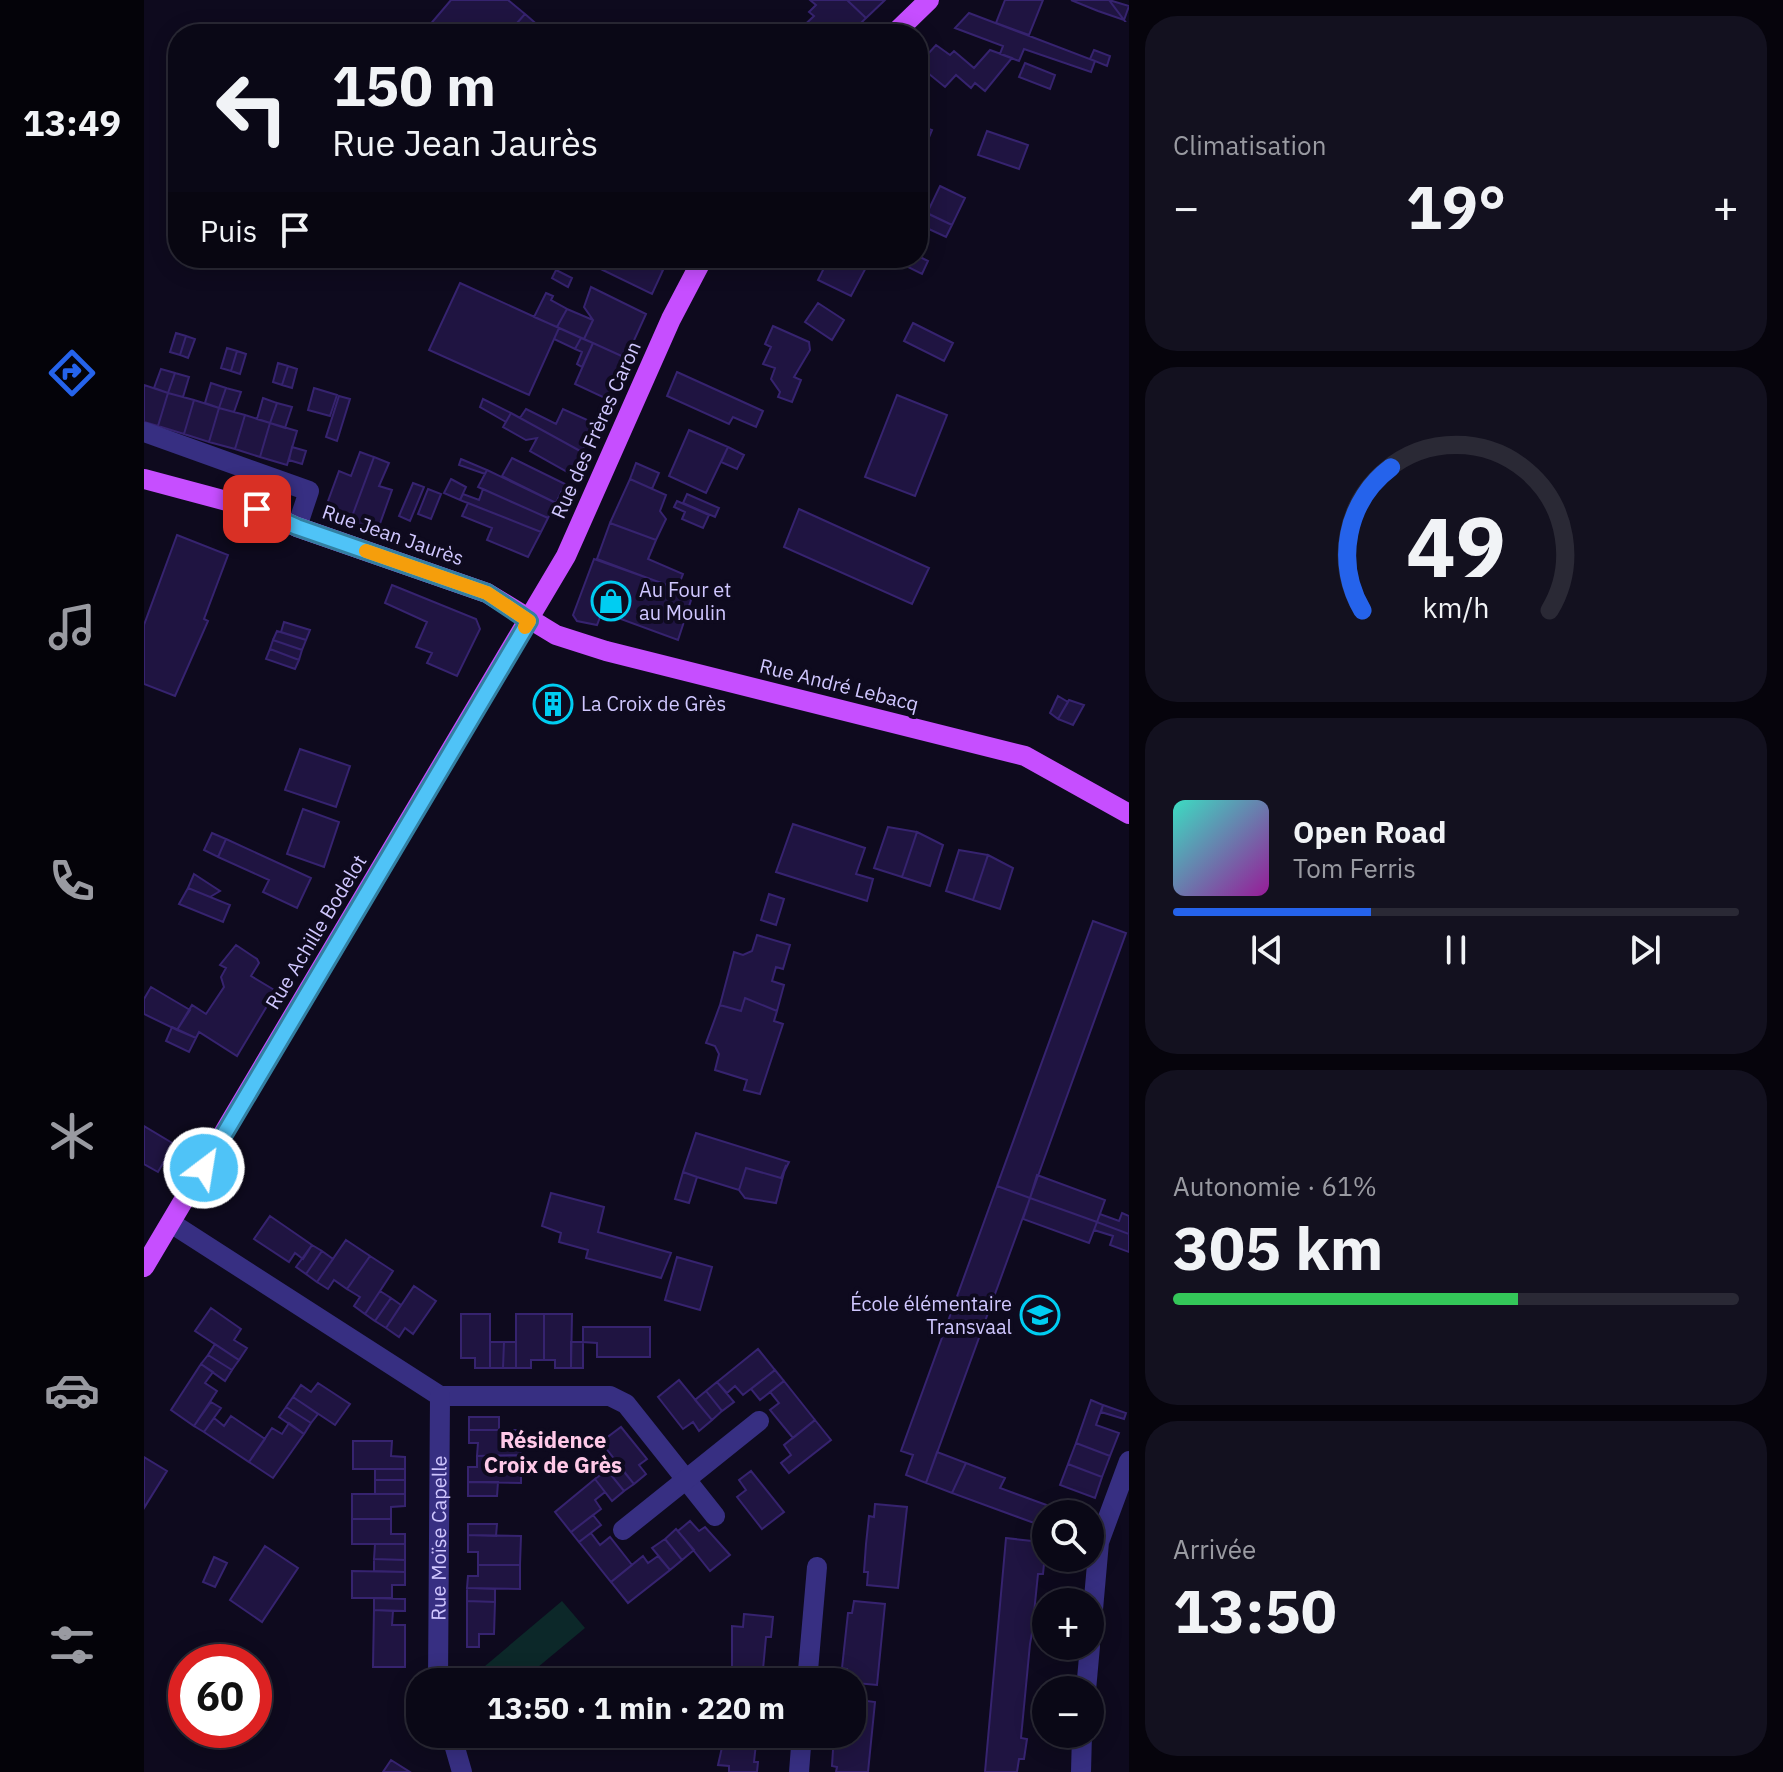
<!DOCTYPE html>
<html lang="fr">
<head>
<meta charset="utf-8">
<style>
	body { margin:0; font-family:"IBM Plex Sans",sans-serif; background:#13111f; color:#f1f3f6; height:100vh; display:flex; flex-direction:column; font-size:30px; white-space:nowrap }
	* { box-sizing:border-box; margin:0 }
	p { font-size:26px; color:#999aa1 }
	.icon { flex:none; width:44px; height:44px; fill:none; stroke:currentColor; stroke-width:2; stroke-linecap:round; stroke-linejoin:round }
	.map { position:relative; flex:1; overflow:hidden }
	.drawer { display:flex; flex-direction:column; gap:16px; padding:16px; background:#06040c; width:654px }
	.drawer>* { flex:none }
	.guide { position:absolute; left:24px; top:24px; width:760px; height:244px; border-radius:32px; box-shadow:0 4px 20px #0003,0 0 0 2px #2a2935; background:#0a0816; color:#f1f3f6; overflow:hidden }
	.tools { position:absolute; left:888px; top:1500px; display:grid; gap:16px }
	.tools a { display:grid; place-items:center; width:72px; height:72px; border-radius:50%; background:#0a0816; box-shadow:0 4px 20px #0003,0 0 0 2px #2a2935; font-size:40px }
	.speed { position:absolute; left:24px; top:1644px; display:flex; gap:16px; font-size:40px; font-weight:700; text-align:center }
	.speed>* { display:grid; place-content:center; width:104px; height:104px; border-radius:50%; background:#0a0816; box-shadow:0 4px 20px #0003,0 0 0 2px #2a2935; line-height:1 }
	.speed .limit { border:12px solid #d22; background:#fff; color:#111 }
	.pin { position:absolute; display:grid; place-items:center; width:68px; height:68px; color:#fff; margin:-34px; border-radius:16px; box-shadow:0 4px 12px #0006 }
	.me { position:absolute; width:88px; margin:-44px; rotate:31deg; stroke-linejoin:round; filter:drop-shadow(0 0 6px #0008) }
	.turn { display:flex; align-items:center; gap:28px; height:168px; padding:0 32px; font-size:36px }
	.turn .icon { width:104px; height:104px; stroke-width:2.5 }
	.turn b { display:block; font-size:56px; line-height:68px }
	.then { display:flex; align-items:center; height:76px; padding:0 32px; background:#0003; gap:16px; font-size:30px }
	.big { font-size:60px; font-weight:800; line-height:1.1 }
	.drawer .card { flex:1; display:flex; flex-direction:column; justify-content:center; gap:12px; min-width:0; padding:0 28px; border-radius:32px; background:#13111f }
	.drawer .dial { align-items:center; gap:0 }
	.dial svg { height:208px; overflow:visible; fill:none; stroke:#2a2935; stroke-width:7; stroke-linecap:round; text-anchor:middle }
	.dial text { fill:#f1f3f6; stroke:none }
	.song { display:flex; align-items:center; gap:24px }
	.cover { width:96px; height:96px; border-radius:12px; background:linear-gradient(135deg,hsl(170 70% 55%),hsl(300 70% 35%)) }
	.played { height:8px; border-radius:4px; background:linear-gradient(90deg,#2563eb 35%,#2a2935 35%) }
	.keys { display:flex; justify-content:space-around; direction:ltr }
	.heat { display:flex; justify-content:space-between; align-items:center; font-size:44px; direction:ltr }
	.charge { height:12px; border-radius:6px; background:linear-gradient(90deg,#34c759 61%,#2a2935 0) }
	.trip { position:absolute; left:262px; top:1668px; width:460px; height:80px; border-radius:32px; background:#0a0816; box-shadow:0 4px 20px #0003,0 0 0 2px #2a2935; font-weight:800; line-height:80px; text-align:center }
	main { display:flex; flex:1; min-height:0 }
	.tabs { display:flex; flex-direction:column; width:144px; justify-content:space-around; align-items:center; background:#040309; color:#999aa1 }
	.tabs .icon { width:56px; height:56px }
	.tabs .on { color:#2563eb }
	.tabs b { font-size:36px; color:#f1f3f6 }
	.map>svg:first-child { display:block }
	.green { fill:#0c2829 }
	.building { fill:#1f1441; stroke:#36236f; stroke-width:2 }
	.lines { fill:none; stroke-linecap:round; stroke-linejoin:round }
	.minor { stroke:#372f82; stroke-width:20 }
	.major { stroke:#c64eff; stroke-width:20 }
	.route-casing { stroke:#337fa1; stroke-width:20 }
	.route { stroke:#4fc3f7; stroke-width:14 }
	.slow { stroke:#f59e0b; stroke-width:14 }
	.labels { text-anchor:middle; stroke-width:8; stroke-linejoin:round; paint-order:stroke }
	.street-label { font-size:20px; fill:#d0c7ff; stroke:#0e0a1e }
	.poi-label { font-size:20px; fill:#d0c7ff; stroke:#0e0a1e; text-anchor:start }
	.neighbourhood-label { font-size:22px; font-weight:bold; fill:#ffc9e8; stroke:#0e0a1e }
</style>
</head>
<body>
<main>
<nav class="tabs">
<b>13:49</b>
<svg class="icon on" aria-label="directions" viewBox="0 0 24 24"><path d="M12 3l9 9-9 9-9-9zM9 14v-3h6M13 9l2 2-2 2"/></svg>
<svg class="icon" aria-label="music" viewBox="0 0 24 24"><path d="M9 18V5l10-2v13"/><circle cx="6" cy="18" r="3"/><circle cx="16" cy="16" r="3"/></svg>
<svg class="icon" aria-label="phone" viewBox="0 0 24 24"><path d="M5 4h4l2 5-3 2q2 4 5 5l2-3 5 2v4C11 20 4 13 5 4z"/></svg>
<svg class="icon" aria-label="climate" viewBox="0 0 24 24"><path d="M12 3v18M4 7l16 10M4 17L20 7"/></svg>
<svg class="icon" aria-label="car" viewBox="0 0 24 24"><path d="M5 17H2v-5l4-1 3-4h7l3 4 3 1v5h-3M9 17h6M6 11h13"/><circle cx="7" cy="17" r="2"/><circle cx="17" cy="17" r="2"/></svg>
<svg class="icon" aria-label="filters" viewBox="0 0 24 24"><path d="M4 7h16M4 17h16"/><circle cx="9" cy="7" r="2"/><circle cx="15" cy="17" r="2"/></svg>
</nav>
<div class="map">
<svg width="985" height="1772" viewBox="0 0 985 1772">
	<rect width="100%" height="100%" fill="#0e0a1e"/>
	<path class="green" d="M418 1601 441 1628 376 1682H322Z"/>
	<path class="building" d="M307 0H364L381 14 363 34H278Z
		M666 0H703L722 18 706 34H651L670 16 665 12 672 5Z
		M703 0H741L722 18Z
		M861 0H899L885 35 852 23Z
		M927 0H965L980 20 954 11Z
		M965 0 985 6 980 20Z
		M825 13 951 61 947 72 880 49 875 61 856 54 859 46 811 28Z
		M381 14 404 34 365 32Z
		M792 45 806 55 810 51 830 68 846 50 868 58 841 91 831 83 827 88 812 75 801 87 774 65Z
		M950 50 966 56 963 66 946 59Z
		M881 63 911 75 906 89 875 77Z
		M774 125 788 130 774 164Z
		M843 131 884 145 875 169 834 155Z
		M796 186 821 198 808 225 783 213Z
		M774 209 808 225 802 237 774 224Z
		M774 256 784 261 778 274 750 260Z
		M434 258H488L519 270 508 294Z
		M497 258H525L519 270 495 261Z
		M685 258 726 260 707 296 674 280Z
		M412 270 428 278 424 287 408 278Z
		M316 283 415 328 385 395 285 350Z
		M447 287 502 314 482 358 440 339 449 320 440 307Z
		M402 293 409 296 407 300 423 309 413 327 390 317Z
		M674 303 700 320 688 340 661 322Z
		M423 309 449 320 440 339 413 327Z
		M769 323 809 343 800 361 760 341Z
		M629 326 665 342 666 350 650 377 657 380 648 402 634 397 636 392 627 379 631 368 619 364 627 347 621 344Z
		M415 328 437 338 431 349 410 339Z
		M32 333 42 336 36 355 26 352Z
		M42 336 51 339 44 358 36 355Z
		M437 338 449 343 438 367 433 364 438 352 431 349Z
		M449 343 482 358 463 399 431 384Z
		M83 348 93 351 87 371 77 368Z
		M93 351 102 354 96 374 87 371Z
		M134 363 144 366 138 385 129 382Z
		M144 366 153 369 148 388 138 385Z
		M17 369 31 373 24 393 10 388Z
		M533 372 619 411 612 427 589 417 585 424 523 396Z
		M31 373 45 377 39 397 24 393Z
		M67 383 82 388 75 408 61 403Z
		M0 385 24 393 14 426 0 422Z
		M82 388 97 392 90 412 75 408Z
		M170 388 193 395 186 416 164 410Z
		M24 393 50 400 40 434 14 426Z
		M753 395 803 415 771 496 721 477Z
		M195 396 206 399 193 441 182 437Z
		M119 398 133 403 126 423 113 419Z
		M339 399 367 413 362 422 336 407Z
		M50 400 75 408 65 442 40 434Z
		M133 403 148 407 141 428 126 423Z
		M75 408 101 415 91 449 65 442Z
		M382 409 412 424 419 409 452 424 438 452 376 418Z
		M367 413 438 452 427 474 386 451 393 438 382 440 359 427Z
		M101 415 126 423 116 457 91 449Z
		M126 423 153 431 143 465 116 457Z
		M545 430 584 447 562 493 525 476Z
		M148 447 162 451 158 464 145 460Z
		M584 447 600 455 593 469 577 462Z
		M216 452 230 457 206 522 180 512 195 471 207 476Z
		M230 457 245 463 235 486 248 490 233 532 206 522Z
		M368 458 421 484 412 503 358 476Z
		M317 459 343 470 341 474 315 465Z
		M492 463 515 473 508 489 486 479Z
		M343 470 412 503 404 518 334 487Z
		M307 479 322 487 316 500 300 493Z
		M486 479 522 495 516 511 522 519 512 540 466 523Z
		M269 483 280 487 266 521 255 516Z
		M284 489 297 494 287 519 274 514Z
		M339 489 404 518 397 532 316 500 319 494 335 500Z
		M543 494 575 508 571 517 539 503Z
		M533 501 565 515 559 528 538 519 541 512 530 507Z
		M324 503 397 532 384 557 343 540 348 528 318 516Z
		M655 509 785 568 768 604 640 547Z
		M466 523 512 540 504 559 539 574 533 589 453 559Z
		M33 535 84 555 60 619 64 621 31 696 0 684V625Z
		M450 559 549 594 534 640 458 612 453 625 433 621 429 615Z
		M248 585 332 619 336 629 313 676 283 663 288 653 272 647 283 622 241 603Z
		M140 622 166 630 162 640 137 632Z
		M133 631 162 640 158 650 129 640Z
		M129 640 158 650 155 660 126 649Z
		M126 649 155 660 151 669 122 659Z
		M412 695 417 708 405 713 400 700Z
		M914 696 924 702 914 719 906 713Z
		M925 700 940 705 929 725 914 719Z
		M156 749 206 766 192 807 141 790Z
		M159 809 195 822 180 867 143 854Z
		M649 824 721 848 712 874 729 879 723 901 632 872Z
		M744 827 773 832 758 877 730 868Z
		M773 832 799 845 786 886 758 877Z
		M68 833 82 839 74 857 60 850Z
		M82 839 167 878 153 908 119 892 125 880 74 857Z
		M815 850 844 855 829 900 802 891Z
		M844 855 869 868 856 909 829 900Z
		M50 874 76 891 66 897 44 888Z
		M44 888 86 905 79 922 35 904Z
		M625 894 640 899 632 925 617 920Z
		M949 921 982 933 886 1198 853 1186Z
		M613 935 646 945 639 969 632 967 628 981 640 985 633 1011 601 998 597 1011 576 1005 590 952 599 955 608 951Z
		M92 945 113 959 115 963 107 976 132 991 93 1056 55 1032 52 1038 33 1030 48 1005 62 1014 80 987 77 977 82 968 76 965Z
		M7 987 46 1010 33 1030 0 1014V999Z
		M601 998 633 1011 630 1021 639 1024 616 1094 600 1090 603 1080 571 1070 575 1054 571 1046 562 1043 576 1005 597 1011Z
		M28 1027 52 1038 45 1052 22 1041Z
		M0 1126 30 1144 14 1172 0 1164Z
		M552 1133 645 1162 637 1178 602 1168 595 1190 553 1177 539 1172Z
		M642 1165 632 1203 601 1198 595 1190 602 1168 637 1178Z
		M539 1172 553 1177 545 1203 531 1199Z
		M893 1175 961 1200 953 1222 886 1198Z
		M853 1186 886 1198 782 1483 762 1475 769 1455 757 1451Z
		M407 1193 460 1207 454 1232 527 1253 517 1278 442 1258 444 1250 415 1242 417 1233 398 1226Z
		M886 1198 953 1222 945 1243 879 1219Z
		M978 1213 985 1216V1234L953 1222 956 1214 975 1221Z
		M126 1216 168 1245 159 1259 151 1253 145 1262 110 1239Z
		M953 1222 985 1234V1252L966 1245 969 1236 950 1230Z
		M202 1240 226 1256 203 1289 190 1280 184 1289 173 1282Z
		M168 1245 178 1251 162 1274 152 1267Z
		M178 1251 189 1259 173 1282 162 1274Z
		M226 1256 249 1271 221 1314 210 1306 216 1297 203 1289Z
		M533 1257 568 1267 556 1310 521 1300Z
		M270 1286 292 1301 269 1334 261 1328 255 1337 242 1328Z
		M236 1291 247 1298 231 1321 221 1314Z
		M247 1298 257 1305 242 1328 231 1321Z
		M67 1308 97 1329 90 1340 103 1348 95 1360 51 1331Z
		M317 1314H346V1368H331V1358H317Z
		M372 1314H400V1360H387V1368H372Z
		M400 1314H428L427 1368H411V1360H400Z
		M439 1327H506V1357H453V1343L439 1342Z
		M346 1342H360L359 1368H346Z
		M360 1342H372V1368H359Z
		M427 1342H439V1368H427Z
		M71 1344 95 1360 88 1370 64 1355Z
		M614 1349 631 1370 599 1395 591 1386 583 1393 573 1382Z
		M64 1355 88 1370 81 1381 57 1364Z
		M57 1364 69 1372 61 1383 73 1391 50 1426 27 1410Z
		M631 1370 640 1381 616 1400 607 1389Z
		M535 1380 568 1420 555 1431 549 1422 539 1429 514 1397Z
		M640 1381 671 1420 649 1438 626 1410 635 1403 626 1392Z
		M573 1382 590 1402 578 1411 562 1391Z
		M174 1383 206 1404 191 1425 149 1397 157 1385 167 1392Z
		M562 1391 578 1411 568 1420 551 1400Z
		M149 1397 174 1414 167 1423 142 1407Z
		M947 1400 959 1405 952 1425 975 1433 966 1456 932 1443Z
		M67 1402 77 1408 60 1432 50 1426Z
		M959 1405 982 1413 980 1419 957 1412Z
		M142 1407 167 1423 160 1434 135 1417Z
		M87 1416 121 1439 105 1462 60 1432 70 1418 80 1426Z
		M325 1417H355V1430H325Z
		M671 1420 687 1440 645 1473 637 1463 647 1455 640 1445Z
		M145 1423 160 1434 129 1478 105 1462 128 1428 138 1434Z
		M477 1427 503 1459 495 1465 502 1474 490 1484 457 1442Z
		M325 1430H377V1455L333 1456 334 1443H325Z
		M209 1441H248L247 1456 261 1457V1469H209Z
		M932 1443 966 1456 958 1477 924 1464Z
		M793 1452 822 1463 808 1493 782 1483Z
		M377 1455V1483L324 1482V1467H333V1456Z
		M0 1457 23 1471 0 1508Z
		M472 1462 490 1484 480 1491 463 1470Z
		M822 1463 861 1478 856 1488 908 1507 902 1514 901 1527 808 1493Z
		M924 1464 958 1477 951 1498 916 1485Z
		M231 1469H261V1480H231Z
		M463 1470 480 1491 468 1501 451 1479Z
		M607 1471 640 1512 618 1529 593 1497 602 1490 595 1480Z
		M451 1479 461 1492 451 1500 457 1509 427 1532 411 1512Z
		M231 1480H261V1494H231Z
		M324 1482H354L353 1496H324Z
		M208 1494H261V1506L247 1507V1519H208Z
		M731 1504 763 1507 754 1588 723 1585 724 1572H720L722 1544 725 1516 730 1517Z
		M449 1515 457 1525 435 1542 427 1532Z
		M208 1519H247V1534H261V1544H208Z
		M546 1521 555 1531 561 1527 586 1555 566 1571 534 1531Z
		M324 1524H353L352 1536 324 1535Z
		M532 1529 550 1550 538 1560 521 1539Z
		M447 1533 456 1545 466 1537 488 1565 467 1582 435 1542Z
		M324 1535 377 1536 376 1565H334V1552H324Z
		M862 1538 897 1542 896 1553 901 1554 899 1574H894L890 1613 895 1614 893 1634 888 1633 886 1644 877 1738 883 1739 880 1759H875L873 1772H841Z
		M521 1539 538 1560 526 1570 508 1548Z
		M231 1544H261V1560L230 1559Z
		M121 1546 154 1568 118 1622 86 1600Z
		M499 1556 504 1563 514 1556 526 1570 484 1603 467 1582Z
		M70 1557 83 1563 71 1587 59 1582Z
		M230 1559 261 1560V1572L230 1571Z
		M334 1565H376V1589L323 1588 324 1576H334Z
		M208 1571 261 1572V1585H248V1598H208Z
		M323 1588 351 1589V1602L323 1601Z
		M230 1598 261 1599V1611L230 1610Z
		M323 1601 351 1602 350 1634H335V1647H323Z
		M710 1601 741 1604 733 1685 701 1682 703 1669 698 1668 704 1613H708Z
		M230 1610 249 1611 248 1625H261V1667H229Z
		M600 1614 629 1617 627 1637H622L618 1680 622 1682H583L584 1668 588 1669V1626L599 1627Z
		M708 1699 731 1702 724 1772H692L693 1767 688 1766 690 1734H708Z
		M581 1734H613L610 1762H614L613 1772H585V1766L574 1765Z
		M247 1760 266 1772H239Z"/>
	<g class="lines">
		<g class="minor">
			<path d="M0 432 165 491 153 527"/>
			<path d="M27 1223 296 1396H466L482 1404 571 1516"/>
			<path d="M479 1530 615 1421"/>
			<path d="M946 1643 955 1542 985 1461"/>
			<path id="s1" d="M294 1682 296 1396"/>
			<path d="M663 1682 673 1567"/>
			<path d="M942 1690 946 1646"/>
			<path d="M307 1734 318 1772"/>
			<path d="M655 1772 658 1734"/>
			<path d="M937 1772 938 1734"/>
		</g>
		<path class="major" d="M750 34 785 0
			M0 479 113 509 153 527 343 593 412 635 462 651 881 756 985 814
			M0 1267 422 556 527 319 559 258"/>
	</g>
	<g class="lines">
		<g class="route-casing">
			<path id="route" d="M60 1168 385 621 343 593 153 527 113 509"/>
		</g>
		<use href="#route" class="route"/>
		<path class="slow" d="M222 551 343 593 385 621 381 627"/>
	</g>
	<defs>
		<g id="shop-ring" transform="scale(2)"><circle r="9.5" fill="#0e0a1e" stroke="#00cdf2" stroke-width="1.5"/><path d="M-5-2.5h2.3a2.7 3.5 0 0 1 5.4 0H5L5.5 6h-11ZM-1.5-2.5h3a1.5 2.3 0 0 0-3 0Z" fill="#00cdf2"/></g>
		<g id="building-ring" transform="scale(2)"><circle r="9.5" fill="#0e0a1e" stroke="#00cdf2" stroke-width="1.5"/><path d="M-4-6H4V6H1V3H-1V6H-4ZM-2.5-4.3h1.7v1.8h-1.7ZM.8-4.3h1.7v1.8H.8ZM-2.5-1h1.7V.8h-1.7ZM.8-1h1.7V.8H.8Z" fill="#00cdf2"/></g>
		<g id="school-ring" transform="scale(2)"><circle r="9.5" fill="#0e0a1e" stroke="#00cdf2" stroke-width="1.5"/><path d="M0-5L7-2L0 1L-7-2ZM-4 1L0 2.5L4 1V4Q0 6-4 4Z" fill="#00cdf2"/></g>
	</defs>
	<g fill-rule="evenodd">
		<use href="#shop-ring" x="467" y="601"/>
		<use href="#building-ring" x="409" y="704"/>
		<use href="#school-ring" x="896" y="1315"/>
	</g>
	<g class="labels">
		<g class="street-label">
			<text transform="translate(452 430) rotate(-66)" y="7">Rue des Frères Caron</text>
			<text transform="translate(249 535) rotate(19)" y="7">Rue Jean Jaurès</text>
			<text transform="translate(695 685) rotate(14)" y="7">Rue André Lebacq</text>
			<text transform="translate(172 932) rotate(-59)" y="7">Rue Achille Bodelot</text>
			<text dy="7" stroke="none"><textPath href="#s1" startOffset="144">Rue Moïse Capelle</textPath></text>
		</g>
		<g class="poi-label">
			<text x="495" y="597">Au Four et<tspan x="495" dy="23">au Moulin</tspan></text>
			<text x="437" y="711">La Croix de Grès</text>
			<text x="868" y="1311" text-anchor="end">École élémentaire<tspan x="868" dy="23">Transvaal</tspan></text>
		</g>
		<g class="neighbourhood-label">
			<text x="409" y="1448">Résidence<tspan x="409" dy="25">Croix de Grès</tspan></text>
		</g>
	</g>
</svg>
<div class="tools">
<a><svg class="icon" aria-label="search" viewBox="0 0 24 24"><circle cx="10" cy="10" r="6"/><path d="M15 15l6 6"/></svg></a>
<a>+</a>
<a>−</a>
</div>
<div class="speed"><div class="limit">60</div></div>
<div class="pin" style="left:113px;top:509px;background:#d93025"><svg class="icon" aria-label="arrive" viewBox="0 0 24 24"><path d="M6 21V4h12l-3 4 3 4H6"/></svg></div>
<svg class="me" style="left:60px;top:1168px" viewBox="-20 -20 40 40"><circle r="17" fill="#4fc3f7" stroke="#fff" stroke-width="3"/><path d="M0-11L8 9 0 5-8 9z" fill="#fff"/></svg>
<div class="trip">13:50 · 1 min · 220 m</div>
<div class="guide">
<div class="turn"><svg class="icon" aria-label="left" viewBox="0 0 24 24"><path d="M17 20v-9H6M10 6l-5 5 5 5"/></svg><div><b>150 m</b>Rue Jean Jaurès</div></div>
<div class="then">Puis<svg class="icon" aria-label="arrive" viewBox="0 0 24 24"><path d="M6 21V4h12l-3 4 3 4H6"/></svg></div>
</div>
</div>
<section class="drawer">
<div class="card"><p>Climatisation</p>
<div class="heat"><a>−</a><b class="big">19°</b><a>+</a></div>
</div>
<div class="card dial"><svg viewBox="0 0 100 80">
<path d="M14 69A42 42 0 1 1 86 69"/>
<path d="M14 69A42 42 0 0 1 25 14" stroke="#2563eb"/>
<text x="50" y="56" font-size="32" font-weight="700">49</text>
<text x="50" y="72" font-size="11">km/h</text>
</svg></div>
<div class="card">
<div class="song"><i class="cover"></i><div><b>Open Road</b><p>Tom Ferris</p></div></div>
<div class="played"></div>
<div class="keys"><svg class="icon" aria-label="previous" viewBox="0 0 24 24"><path d="M18 5L8 12l10 7zM5 5v14"/></svg><svg class="icon" aria-label="pause" viewBox="0 0 24 24"><path d="M8 5v14M16 5v14"/></svg><svg class="icon" aria-label="next" viewBox="0 0 24 24"><path d="M6 5l10 7-10 7zM19 5v14"/></svg></div>
</div>
<div class="card"><p>Autonomie · 61%</p><b class="big">305 km</b><div class="charge"></div></div>
<div class="card"><p>Arrivée</p><b class="big">13:50</b></div>
</section>
</main>
</body>
</html>
